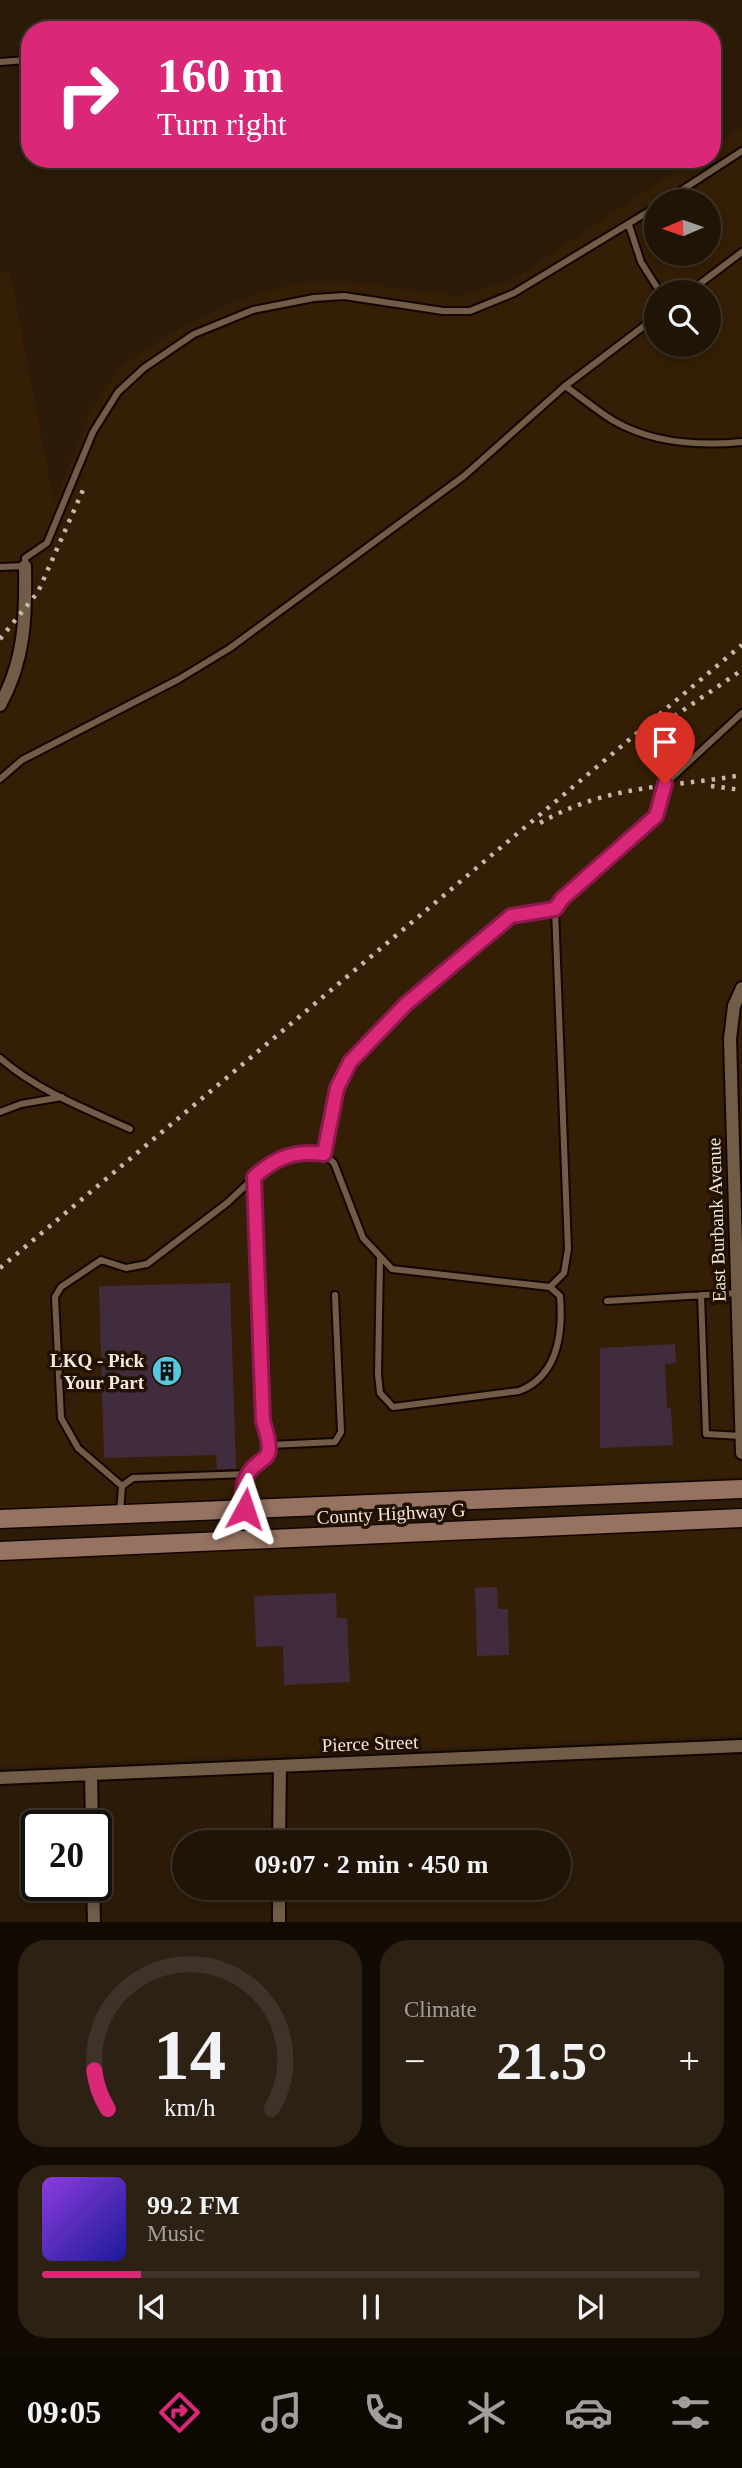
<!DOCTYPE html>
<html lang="en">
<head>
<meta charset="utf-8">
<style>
	body { margin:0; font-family:Georgia,serif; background:#2d2114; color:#f1f3f6; height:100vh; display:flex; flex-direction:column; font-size:26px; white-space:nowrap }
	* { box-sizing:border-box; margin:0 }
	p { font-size:23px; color:#a29e9b }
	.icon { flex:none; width:38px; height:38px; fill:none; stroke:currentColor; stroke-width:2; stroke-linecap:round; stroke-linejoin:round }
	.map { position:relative; height:1922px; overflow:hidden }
	.panel { display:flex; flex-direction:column; gap:18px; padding:18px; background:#120b03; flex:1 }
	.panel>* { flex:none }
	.banner { position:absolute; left:21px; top:21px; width:700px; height:147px; border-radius:28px; box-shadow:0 4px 10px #0003,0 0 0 2px #3d3328; background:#db2777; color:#fff; overflow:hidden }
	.needle { width:46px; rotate:268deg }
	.buttons { position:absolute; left:644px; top:189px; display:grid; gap:14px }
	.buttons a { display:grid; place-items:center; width:77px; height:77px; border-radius:50%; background:#201406; box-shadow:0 4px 10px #0003,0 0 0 2px #3d3328; font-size:35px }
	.speed { position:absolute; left:21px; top:1810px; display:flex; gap:14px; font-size:35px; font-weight:700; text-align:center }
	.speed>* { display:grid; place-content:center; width:91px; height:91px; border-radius:50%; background:#201406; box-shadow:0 4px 10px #0003,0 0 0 2px #3d3328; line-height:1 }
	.speed .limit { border:4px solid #111; border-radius:10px; background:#fff; color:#111 }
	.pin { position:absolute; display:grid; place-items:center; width:60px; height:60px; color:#fff; margin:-72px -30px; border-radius:50% 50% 50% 0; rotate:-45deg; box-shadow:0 0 7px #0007 }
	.pin .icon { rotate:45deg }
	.me { position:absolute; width:77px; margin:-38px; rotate:5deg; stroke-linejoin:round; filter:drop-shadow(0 0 5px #0008) }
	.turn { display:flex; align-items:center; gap:24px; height:147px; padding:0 21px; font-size:32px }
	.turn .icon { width:91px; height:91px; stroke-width:2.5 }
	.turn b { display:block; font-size:49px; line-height:60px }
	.big { font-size:52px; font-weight:700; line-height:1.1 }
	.panel .widget { flex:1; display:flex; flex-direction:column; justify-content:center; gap:10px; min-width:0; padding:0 24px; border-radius:28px; background:#2d2114 }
	.panel .dial { align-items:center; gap:0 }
	.dial svg { height:182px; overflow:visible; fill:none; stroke:#3d3328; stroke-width:7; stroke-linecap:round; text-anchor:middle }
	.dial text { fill:#f1f3f6; stroke:none }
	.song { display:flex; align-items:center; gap:21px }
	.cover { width:84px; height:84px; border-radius:10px; background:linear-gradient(135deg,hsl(270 70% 55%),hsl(240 70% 35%)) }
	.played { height:7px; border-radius:4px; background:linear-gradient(90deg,#db2777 15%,#3d3328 15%) }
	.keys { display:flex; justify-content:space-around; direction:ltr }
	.heat { display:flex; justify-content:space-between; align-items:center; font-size:38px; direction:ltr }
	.panel .tiles { flex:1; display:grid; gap:18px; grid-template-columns:1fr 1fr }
	.widget:last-child { grid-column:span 2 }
	.trip { position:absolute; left:172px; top:1830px; width:399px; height:70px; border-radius:35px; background:#201406; box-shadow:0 4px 10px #0003,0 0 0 2px #3d3328; font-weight:700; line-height:70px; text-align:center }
	.dock { display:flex; height:112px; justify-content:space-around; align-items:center; background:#0d0802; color:#a29e9b }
	.dock .icon { width:49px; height:49px }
	.dock .on { color:#db2777 }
	.dock b { font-size:32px; color:#f1f3f6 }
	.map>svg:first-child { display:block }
	.built { fill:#341e05; fill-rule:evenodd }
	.building { fill:#402c3c }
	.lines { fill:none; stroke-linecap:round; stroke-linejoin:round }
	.service-casing { stroke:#130500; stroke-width:10 }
	.minor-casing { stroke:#130500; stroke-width:16 }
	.secondary-casing { stroke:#130500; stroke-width:21 }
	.service { stroke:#705c47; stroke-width:6 }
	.minor { stroke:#705c47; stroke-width:12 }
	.secondary { stroke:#967361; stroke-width:18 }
	.rail { stroke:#c7baac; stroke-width:4.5; stroke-dasharray:3.5 7; stroke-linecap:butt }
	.route-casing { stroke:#8e194d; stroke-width:18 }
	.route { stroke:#db2777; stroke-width:12 }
	.labels { text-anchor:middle; stroke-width:7; stroke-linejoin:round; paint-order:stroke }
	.street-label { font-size:19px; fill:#f4e8dc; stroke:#211101 }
	.poi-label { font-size:19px; font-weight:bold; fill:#f4e8dc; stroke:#211101; text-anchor:end }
</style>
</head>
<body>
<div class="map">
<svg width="742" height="1922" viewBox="0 0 742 1922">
	<rect width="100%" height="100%" fill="#2b1b08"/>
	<path class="built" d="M742 128V1477L0 1509V272L10 271 54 503 90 412 121 366 174 332 233 302 297 283 336 281 460 296 512 280 694 159H712V147ZM656 201H709V254H656ZM656 292H709V345H656Z
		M742 1527V1735L0 1767V1558Z"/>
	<path class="building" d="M230 1283 236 1469H217L216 1455 104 1458 99 1286Z
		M675 1344 676 1363 665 1364 667 1408H671L673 1445 600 1448V1348Z
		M497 1587 498 1609H508L509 1655 477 1656 475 1588Z
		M336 1593 337 1618H347L350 1682 284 1685 283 1646 256 1647 254 1596Z"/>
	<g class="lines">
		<g class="service-casing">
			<path id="service" d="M0 62 27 60
				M665 201 742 151
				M629 225 641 262 660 292
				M689 292 742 252
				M565 386C581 397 597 411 614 421 652 443 700 446 742 442
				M0 567 25 566V558L47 543 93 432 118 392 144 368 194 334 253 310 314 298 344 296 443 311H470L514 293 656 207
				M0 779 22 760 179 679 230 648 464 476 565 386 656 317
				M0 1058C36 1090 86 1109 130 1129
				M0 1112 21 1104 62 1097
				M324 1154 337 1088 350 1062 406 1005 511 916 555 909
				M550 1287 564 1273 568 1249 555 909 562 899 656 816 665 784 742 713
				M701 1295 706 1434 742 1436
				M607 1301 737 1293
				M270 1445 335 1442 341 1432 335 1295
				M122 1486 78 1448 61 1418 55 1297 61 1287 101 1260 126 1268 147 1264 227 1203 272 1161 292 1153 324 1154 334 1163 363 1238 392 1269 550 1287 560 1296C563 1333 558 1376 519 1391L393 1407 380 1393 378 1374 380 1259
				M245 1507C244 1500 242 1491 243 1484 250 1452 279 1474 263 1421L254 1177
				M120 1512 122 1486 133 1478 249 1474"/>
		</g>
		<g class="minor-casing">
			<path id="minor" d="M0 705C25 660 26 617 25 566
				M742 988 734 1006 730 1039 742 1453
				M91 1774 92 1825
				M0 1778 742 1746
				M279 1843 280 1766
				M93 1885 94 1922
				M279 1922V1888"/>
		</g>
		<g class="secondary-casing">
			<path id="secondary" d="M0 1519 742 1489
				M0 1551 742 1518"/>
		</g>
		<use href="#service" class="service"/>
		<use href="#minor" class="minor"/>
		<use href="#secondary" class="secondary"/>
		<path class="rail" d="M0 639 38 592 83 490
			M657 728 742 670
			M711 786 742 790
			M540 823C608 784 668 788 742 775
			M0 1268 742 645"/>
	</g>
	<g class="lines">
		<g class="route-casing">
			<path id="route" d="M245 1509C244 1500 241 1488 245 1480 259 1449 279 1471 263 1421L254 1177C276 1157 295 1150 324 1154L337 1088 350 1062 406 1004 511 916 555 909 562 899 656 816 665 784"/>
		</g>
		<use href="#route" class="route"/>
	</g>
	<defs>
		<g id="building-disc" transform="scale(1.575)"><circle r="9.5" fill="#56c9e1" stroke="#211101"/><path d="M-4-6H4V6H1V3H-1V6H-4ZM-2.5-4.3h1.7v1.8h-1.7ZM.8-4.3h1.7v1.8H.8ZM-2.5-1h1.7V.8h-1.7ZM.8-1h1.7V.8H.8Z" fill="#111"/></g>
	</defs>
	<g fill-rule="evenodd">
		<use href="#building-disc" x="167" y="1371"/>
	</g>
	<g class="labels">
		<g class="street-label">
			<text transform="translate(716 1220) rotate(-92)" y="7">East Burbank Avenue</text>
			<text transform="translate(391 1513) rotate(-3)" y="7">County Highway G</text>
			<text transform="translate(370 1743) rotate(-2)" y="7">Pierce Street</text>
		</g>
		<g class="poi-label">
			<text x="144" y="1367">LKQ - Pick<tspan x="144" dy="22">Your Part</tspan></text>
		</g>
	</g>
</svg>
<div class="buttons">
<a><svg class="needle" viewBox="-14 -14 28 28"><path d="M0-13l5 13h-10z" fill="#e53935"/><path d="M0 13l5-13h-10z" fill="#a29e9b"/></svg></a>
<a><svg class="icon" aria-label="search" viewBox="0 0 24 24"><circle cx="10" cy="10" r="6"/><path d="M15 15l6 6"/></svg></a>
</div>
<div class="speed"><div class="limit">20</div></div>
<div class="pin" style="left:665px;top:784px;background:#d93025"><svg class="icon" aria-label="arrive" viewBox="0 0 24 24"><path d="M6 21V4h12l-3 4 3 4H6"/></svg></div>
<svg class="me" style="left:245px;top:1509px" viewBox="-20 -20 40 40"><path d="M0-17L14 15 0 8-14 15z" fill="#db2777" stroke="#fff" stroke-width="4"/></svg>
<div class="trip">09:07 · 2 min · 450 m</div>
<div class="banner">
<div class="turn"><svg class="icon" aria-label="right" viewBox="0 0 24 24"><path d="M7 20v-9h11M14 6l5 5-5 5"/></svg><div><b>160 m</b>Turn right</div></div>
</div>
</div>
<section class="panel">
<div class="tiles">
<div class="widget dial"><svg viewBox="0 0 100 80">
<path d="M14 69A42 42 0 1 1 86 69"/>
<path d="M14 69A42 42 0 0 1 8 52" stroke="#db2777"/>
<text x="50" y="56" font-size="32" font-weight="700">14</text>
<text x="50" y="72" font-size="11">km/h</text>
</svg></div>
<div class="widget"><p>Climate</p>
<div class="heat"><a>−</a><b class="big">21.5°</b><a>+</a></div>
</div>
<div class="widget">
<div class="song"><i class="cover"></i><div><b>99.2 FM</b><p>Music</p></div></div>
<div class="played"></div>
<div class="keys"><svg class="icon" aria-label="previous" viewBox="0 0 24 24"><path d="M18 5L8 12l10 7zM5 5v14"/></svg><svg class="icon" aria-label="pause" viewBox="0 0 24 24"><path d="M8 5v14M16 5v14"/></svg><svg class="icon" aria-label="next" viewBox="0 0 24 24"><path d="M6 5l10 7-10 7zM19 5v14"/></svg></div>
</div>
</div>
</section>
<nav class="dock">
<b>09:05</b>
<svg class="icon on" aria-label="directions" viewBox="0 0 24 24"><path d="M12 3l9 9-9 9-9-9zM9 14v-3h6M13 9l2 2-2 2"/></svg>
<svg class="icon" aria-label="music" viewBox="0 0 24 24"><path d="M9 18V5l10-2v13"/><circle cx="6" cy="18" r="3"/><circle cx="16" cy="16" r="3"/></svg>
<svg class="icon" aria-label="phone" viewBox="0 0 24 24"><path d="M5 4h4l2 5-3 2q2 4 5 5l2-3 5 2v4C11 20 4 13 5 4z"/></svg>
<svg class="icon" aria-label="climate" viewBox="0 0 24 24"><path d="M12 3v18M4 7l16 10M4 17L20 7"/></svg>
<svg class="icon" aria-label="car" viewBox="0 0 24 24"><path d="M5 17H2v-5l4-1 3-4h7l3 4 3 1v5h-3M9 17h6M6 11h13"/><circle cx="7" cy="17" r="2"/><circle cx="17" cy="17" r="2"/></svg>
<svg class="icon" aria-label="filters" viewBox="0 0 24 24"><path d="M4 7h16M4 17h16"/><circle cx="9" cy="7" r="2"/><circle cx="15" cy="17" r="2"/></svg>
</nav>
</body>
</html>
